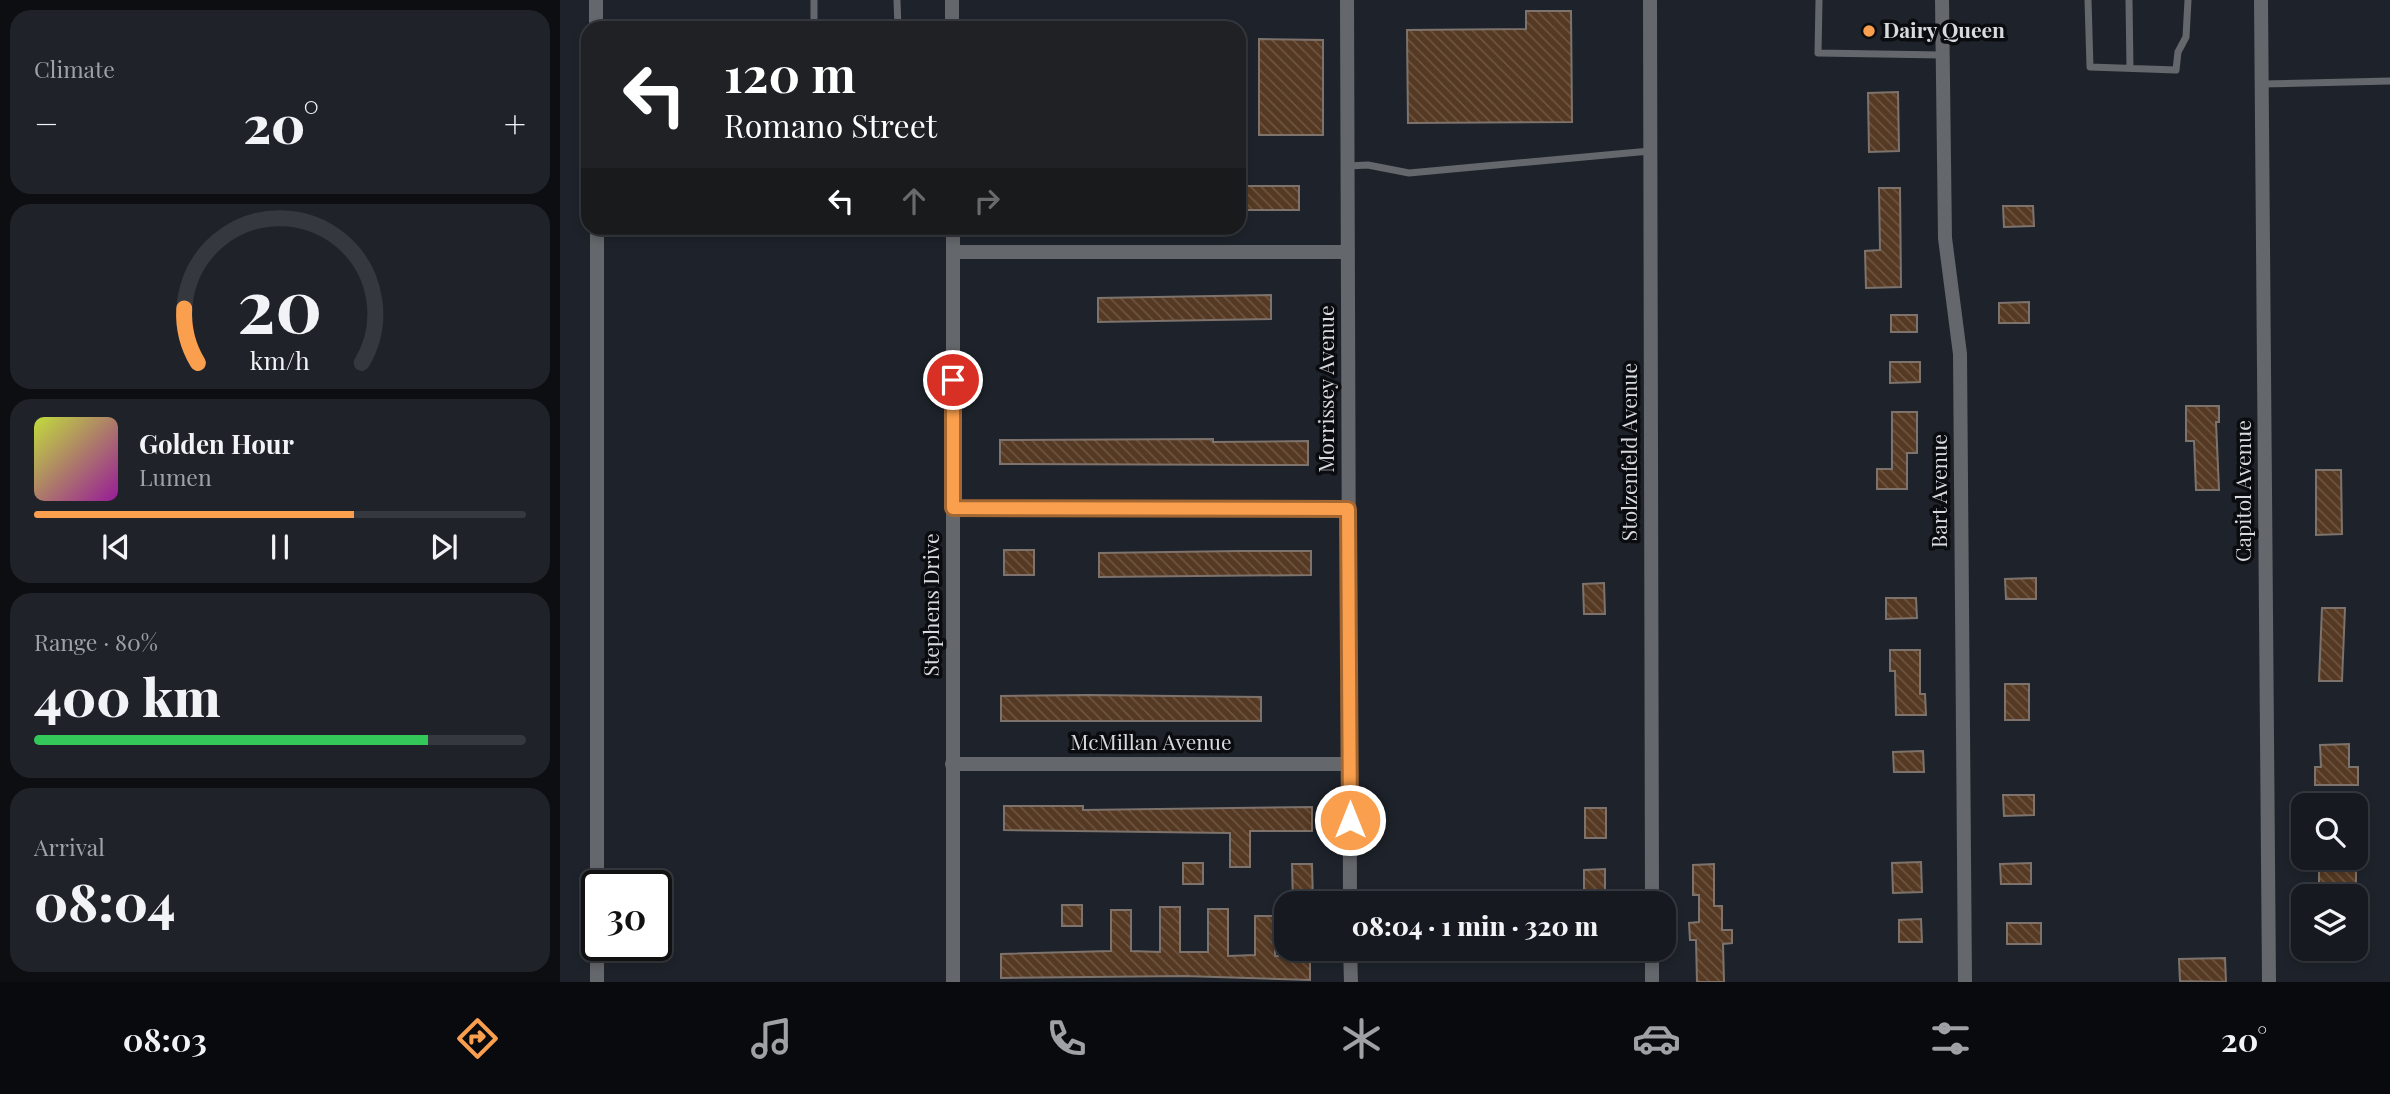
<!DOCTYPE html>
<html lang="en">
<head>
<meta charset="utf-8">
<style>
	body { margin:0; font-family:"Playfair Display",serif; background:#1f2329; color:#f1f3f6; height:100vh; display:flex; flex-direction:column; font-size:26px; white-space:nowrap }
	* { box-sizing:border-box; margin:0 }
	p { font-size:23px; color:#9ea1a5 }
	.icon { flex:none; width:38px; height:38px; fill:none; stroke:currentColor; stroke-width:2; stroke-linecap:round; stroke-linejoin:round }
	.map { position:relative; flex:1; overflow:hidden }
	.panel { display:flex; flex-direction:column; gap:10px; padding:10px; background:#0c0e12; width:560px }
	.panel>* { flex:none }
	.guide { position:absolute; left:21px; top:21px; width:665px; height:214px; border-radius:21px; box-shadow:0 4px 10px #0003,0 0 0 2px #35383e; background:#202124; color:#fff; overflow:hidden }
	.tools { position:absolute; left:1731px; top:793px; display:grid; gap:14px }
	.tools a { display:grid; place-items:center; width:77px; height:77px; border-radius:14px; background:#161a20; box-shadow:0 4px 10px #0003,0 0 0 2px #35383e; font-size:35px }
	.speed { position:absolute; left:21px; top:870px; display:flex; gap:14px; font-size:35px; font-weight:700; text-align:center }
	.speed>* { display:grid; place-content:center; width:91px; height:91px; border-radius:50%; background:#161a20; box-shadow:0 4px 10px #0003,0 0 0 2px #35383e; line-height:1 }
	.speed .limit { border:4px solid #111; border-radius:10px; background:#fff; color:#111 }
	.pin { position:absolute; display:grid; place-items:center; width:60px; height:60px; color:#fff; margin:-30px; border:4px solid #fff; border-radius:50%; box-shadow:0 2px 7px #0007 }
	.me { position:absolute; width:77px; margin:-38px; rotate:0deg; stroke-linejoin:round; filter:drop-shadow(0 0 5px #0008) }
	.turn { display:flex; align-items:center; gap:24px; height:147px; padding:0 28px; font-size:32px }
	.turn .icon { width:91px; height:91px; stroke-width:2.5 }
	.turn b { display:block; font-size:49px; line-height:60px }
	.lanes { display:flex; align-items:center; height:66px; padding:0 28px; background:#0003; justify-content:center; gap:35px; direction:ltr }
	.lanes .off { opacity:.35 }
	.big { font-size:52px; font-weight:800; line-height:1.1 }
	.panel .tile { flex:1; display:flex; flex-direction:column; justify-content:center; gap:10px; min-width:0; padding:0 24px; border-radius:21px; background:#1f2329 }
	.panel .dial { align-items:center; gap:0 }
	.dial svg { height:182px; overflow:visible; fill:none; stroke:#35383e; stroke-width:7; stroke-linecap:round; text-anchor:middle }
	.dial text { fill:#f1f3f6; stroke:none }
	.song { display:flex; align-items:center; gap:21px }
	.cover { width:84px; height:84px; border-radius:10px; background:linear-gradient(135deg,hsl(70 70% 55%),hsl(300 70% 35%)) }
	.played { height:7px; border-radius:4px; background:linear-gradient(90deg,#f99f4d 65%,#35383e 65%) }
	.keys { display:flex; justify-content:space-around; direction:ltr }
	.heat { display:flex; justify-content:space-between; align-items:center; font-size:38px; direction:ltr }
	.charge { height:10px; border-radius:5px; background:linear-gradient(90deg,#34c759 80%,#35383e 0) }
	.trip { position:absolute; left:714px; top:891px; width:402px; height:70px; border-radius:21px; background:#161a20; box-shadow:0 4px 10px #0003,0 0 0 2px #35383e; font-weight:800; line-height:70px; text-align:center }
	.menu { display:flex; height:112px; justify-content:space-around; align-items:center; background:#090a0d; color:#9ea1a5 }
	.menu .icon { width:49px; height:49px }
	.menu .on { color:#f99f4d }
	.menu b { font-size:32px; color:#f1f3f6 }
	main { display:flex; flex:1; min-height:0 }
	.map>svg:first-child { display:block }
	.building { fill:url(#building-back-hatch); stroke:#7d736c; stroke-width:2 }
	.lines { fill:none; stroke-linecap:round; stroke-linejoin:round }
	.service { stroke:#64676b; stroke-width:7 }
	.minor { stroke:#64676b; stroke-width:14 }
	.tertiary { stroke:#64676b; stroke-width:14 }
	.route-casing { stroke:#a26732; stroke-width:18 }
	.route { stroke:#f99f4d; stroke-width:12 }
	.poi-dot { fill:#f99f4d; stroke:#0a0c10; stroke-width:2.5 }
	.labels { text-anchor:middle; stroke-width:7; stroke-linejoin:round; paint-order:stroke }
	.poi-label { font-size:21px; font-weight:bold; fill:#d7dadf; stroke:#0a0c10; text-anchor:start }
	.street-label { font-size:21px; fill:#d7dadf; stroke:#0a0c10 }
</style>
</head>
<body>
<main>
<section class="panel">
<div class="tile"><p>Climate</p>
<div class="heat"><a>−</a><b class="big">20°</b><a>+</a></div>
</div>
<div class="tile dial"><svg viewBox="0 0 100 80">
<path d="M14 69A42 42 0 1 1 86 69"/>
<path d="M14 69A42 42 0 0 1 8 45" stroke="#f99f4d"/>
<text x="50" y="56" font-size="32" font-weight="700">20</text>
<text x="50" y="72" font-size="11">km/h</text>
</svg></div>
<div class="tile">
<div class="song"><i class="cover"></i><div><b>Golden Hour</b><p>Lumen</p></div></div>
<div class="played"></div>
<div class="keys"><svg class="icon" aria-label="previous" viewBox="0 0 24 24"><path d="M18 5L8 12l10 7zM5 5v14"/></svg><svg class="icon" aria-label="pause" viewBox="0 0 24 24"><path d="M8 5v14M16 5v14"/></svg><svg class="icon" aria-label="next" viewBox="0 0 24 24"><path d="M6 5l10 7-10 7zM19 5v14"/></svg></div>
</div>
<div class="tile"><p>Range · 80%</p><b class="big">400 km</b><div class="charge"></div></div>
<div class="tile"><p>Arrival</p><b class="big">08:04</b></div>
</section>
<div class="map">
<svg width="1830" height="982" viewBox="0 0 1830 982">
	<defs>
		<pattern id="building-back-hatch" width="6" height="6" patternUnits="userSpaceOnUse" patternTransform="scale(1.75)"><rect width="6" height="6" fill="#553922"/><path d="M-1 5l2 2M0 0l6 6M5-1l2 2" fill="none" stroke="#6d5542"/></pattern>
	</defs>
	<rect width="100%" height="100%" fill="#1e232b"/>
	<path class="building" d="M966 11H1011L1012 122 848 123 847 30 966 29Z
		M699 39 763 40V135H699Z
		M1338 92 1339 151 1309 152 1308 93Z
		M679 186H739V210H679Z
		M1319 188H1340L1341 287 1306 288 1305 251 1320 250Z
		M1443 206H1473L1474 226 1444 227Z
		M711 295V319L538 322V298Z
		M1469 302V323H1439V303Z
		M1331 315H1357V332H1331Z
		M1330 362H1360V382L1330 383Z
		M1626 406H1659V422H1656L1659 490H1636L1634 441H1626Z
		M1332 412H1357V453H1347V489H1317V469H1332Z
		M653 439V442L748 441V465L440 464V440Z
		M1756 470H1781L1782 534 1756 535Z
		M444 550H474V575H444Z
		M681 551H751V575L539 577V553Z
		M1476 578V599H1446L1445 579Z
		M1044 583 1045 614H1024L1023 584Z
		M1326 598H1356L1357 618 1326 619Z
		M1762 608H1785L1782 681H1759Z
		M1330 650H1360V694H1365L1366 715H1336L1335 671H1330Z
		M1445 684H1469V720H1445Z
		M528 695 701 697V721H441V696Z
		M1789 744V767H1798V785H1755V767H1761L1760 745Z
		M1363 751 1364 772H1334L1333 752Z
		M1443 795H1474V815L1444 816Z
		M444 806H523V810L752 807V831H690V867H670V833L444 830Z
		M1025 808H1046V838H1025Z
		M1759 858H1796V883H1759Z
		M1361 862 1362 892 1333 893 1332 863Z
		M623 863H643V884H623Z
		M1471 863V884H1441L1440 864Z
		M732 864H752L753 903H733Z
		M1154 864V906H1162V930H1172V943L1163 944 1164 982H1137L1136 940H1130L1129 923 1139 922V895H1133V865Z
		M1045 869V899L1024 900V870Z
		M502 905H522V926H502Z
		M600 907H620V952H648V909H668V956L695 955V916H715V956H750V980L624 976 441 978V954L551 951V910H571V951L600 952Z
		M1361 919 1362 942H1339V920Z
		M1447 923H1481V944H1447Z
		M1665 958 1666 982 1620 981 1619 959Z"/>
	<g class="lines">
		<path class="service" d="M337 0 338 28
			M1259 0 1258 53 1382 55
			M1528 0 1530 67 1616 70 1618 52 1626 37 1628 0
			M1569 0 1570 68
			M254 28V0
			M1702 84 1830 81
			M788 166 808 165 849 173 1090 151"/>
		<path class="minor" d="M36 0V28
			M787 0 790 903
			M1090 0 1092 903
			M1382 0 1385 238 1400 354 1405 982
			M1701 0 1709 982
			M37 228V886
			M393 252H788
			M393 508 788 509
			M392 764H790
			M37 945V982
			M790 948 791 982
			M1092 948V982"/>
		<path class="tertiary" d="M392 28V0
			M393 228V982"/>
	</g>
	<g class="lines">
		<g class="route-casing">
			<path id="route" d="M393 380V508L788 509 790 820"/>
		</g>
		<use href="#route" class="route"/>
	</g>
	<circle class="poi-dot" cx="1309" cy="31" r="7"/>
	<g class="labels">
		<g class="poi-label">
			<text x="1323" y="38">Dairy Queen</text>
		</g>
		<g class="street-label">
			<text transform="translate(767 389) rotate(-90)" y="7">Morrissey Avenue</text>
			<text transform="translate(1070 452) rotate(-90)" y="7">Stolzenfeld Avenue</text>
			<text transform="translate(1380 491) rotate(-90)" y="7">Bart Avenue</text>
			<text transform="translate(1684 491) rotate(-90)" y="7">Capitol Avenue</text>
			<text transform="translate(372 605) rotate(-90)" y="7">Stephens Drive</text>
			<text x="591" y="750">McMillan Avenue</text>
		</g>
	</g>
</svg>
<div class="tools">
<a><svg class="icon" aria-label="search" viewBox="0 0 24 24"><circle cx="10" cy="10" r="6"/><path d="M15 15l6 6"/></svg></a>
<a><svg class="icon" aria-label="layers" viewBox="0 0 24 24"><path d="M12 4l9 5-9 5-9-5zM3 14l9 5 9-5"/></svg></a>
</div>
<div class="speed"><div class="limit">30</div></div>
<div class="pin" style="left:393px;top:380px;background:#d93025"><svg class="icon" aria-label="arrive" viewBox="0 0 24 24"><path d="M6 21V4h12l-3 4 3 4H6"/></svg></div>
<svg class="me" style="left:790px;top:820px" viewBox="-20 -20 40 40"><circle r="17" fill="#f99f4d" stroke="#fff" stroke-width="3"/><path d="M0-11L8 9 0 5-8 9z" fill="#fff"/></svg>
<div class="trip">08:04 · 1 min · 320 m</div>
<div class="guide">
<div class="turn"><svg class="icon" aria-label="left" viewBox="0 0 24 24"><path d="M17 20v-9H6M10 6l-5 5 5 5"/></svg><div><b>120 m</b>Romano Street</div></div>
<div class="lanes"><svg class="icon" aria-label="left" viewBox="0 0 24 24"><path d="M17 20v-9H6M10 6l-5 5 5 5"/></svg><svg class="icon off" aria-label="ahead" viewBox="0 0 24 24"><path d="M12 20V5M6 11l6-6 6 6"/></svg><svg class="icon off" aria-label="right" viewBox="0 0 24 24"><path d="M7 20v-9h11M14 6l5 5-5 5"/></svg></div>
</div>
</div>
</main>
<nav class="menu">
<b>08:03</b>
<svg class="icon on" aria-label="directions" viewBox="0 0 24 24"><path d="M12 3l9 9-9 9-9-9zM9 14v-3h6M13 9l2 2-2 2"/></svg>
<svg class="icon" aria-label="music" viewBox="0 0 24 24"><path d="M9 18V5l10-2v13"/><circle cx="6" cy="18" r="3"/><circle cx="16" cy="16" r="3"/></svg>
<svg class="icon" aria-label="phone" viewBox="0 0 24 24"><path d="M5 4h4l2 5-3 2q2 4 5 5l2-3 5 2v4C11 20 4 13 5 4z"/></svg>
<svg class="icon" aria-label="climate" viewBox="0 0 24 24"><path d="M12 3v18M4 7l16 10M4 17L20 7"/></svg>
<svg class="icon" aria-label="car" viewBox="0 0 24 24"><path d="M5 17H2v-5l4-1 3-4h7l3 4 3 1v5h-3M9 17h6M6 11h13"/><circle cx="7" cy="17" r="2"/><circle cx="17" cy="17" r="2"/></svg>
<svg class="icon" aria-label="filters" viewBox="0 0 24 24"><path d="M4 7h16M4 17h16"/><circle cx="9" cy="7" r="2"/><circle cx="15" cy="17" r="2"/></svg>
<b>20°</b>
</nav>
</body>
</html>
